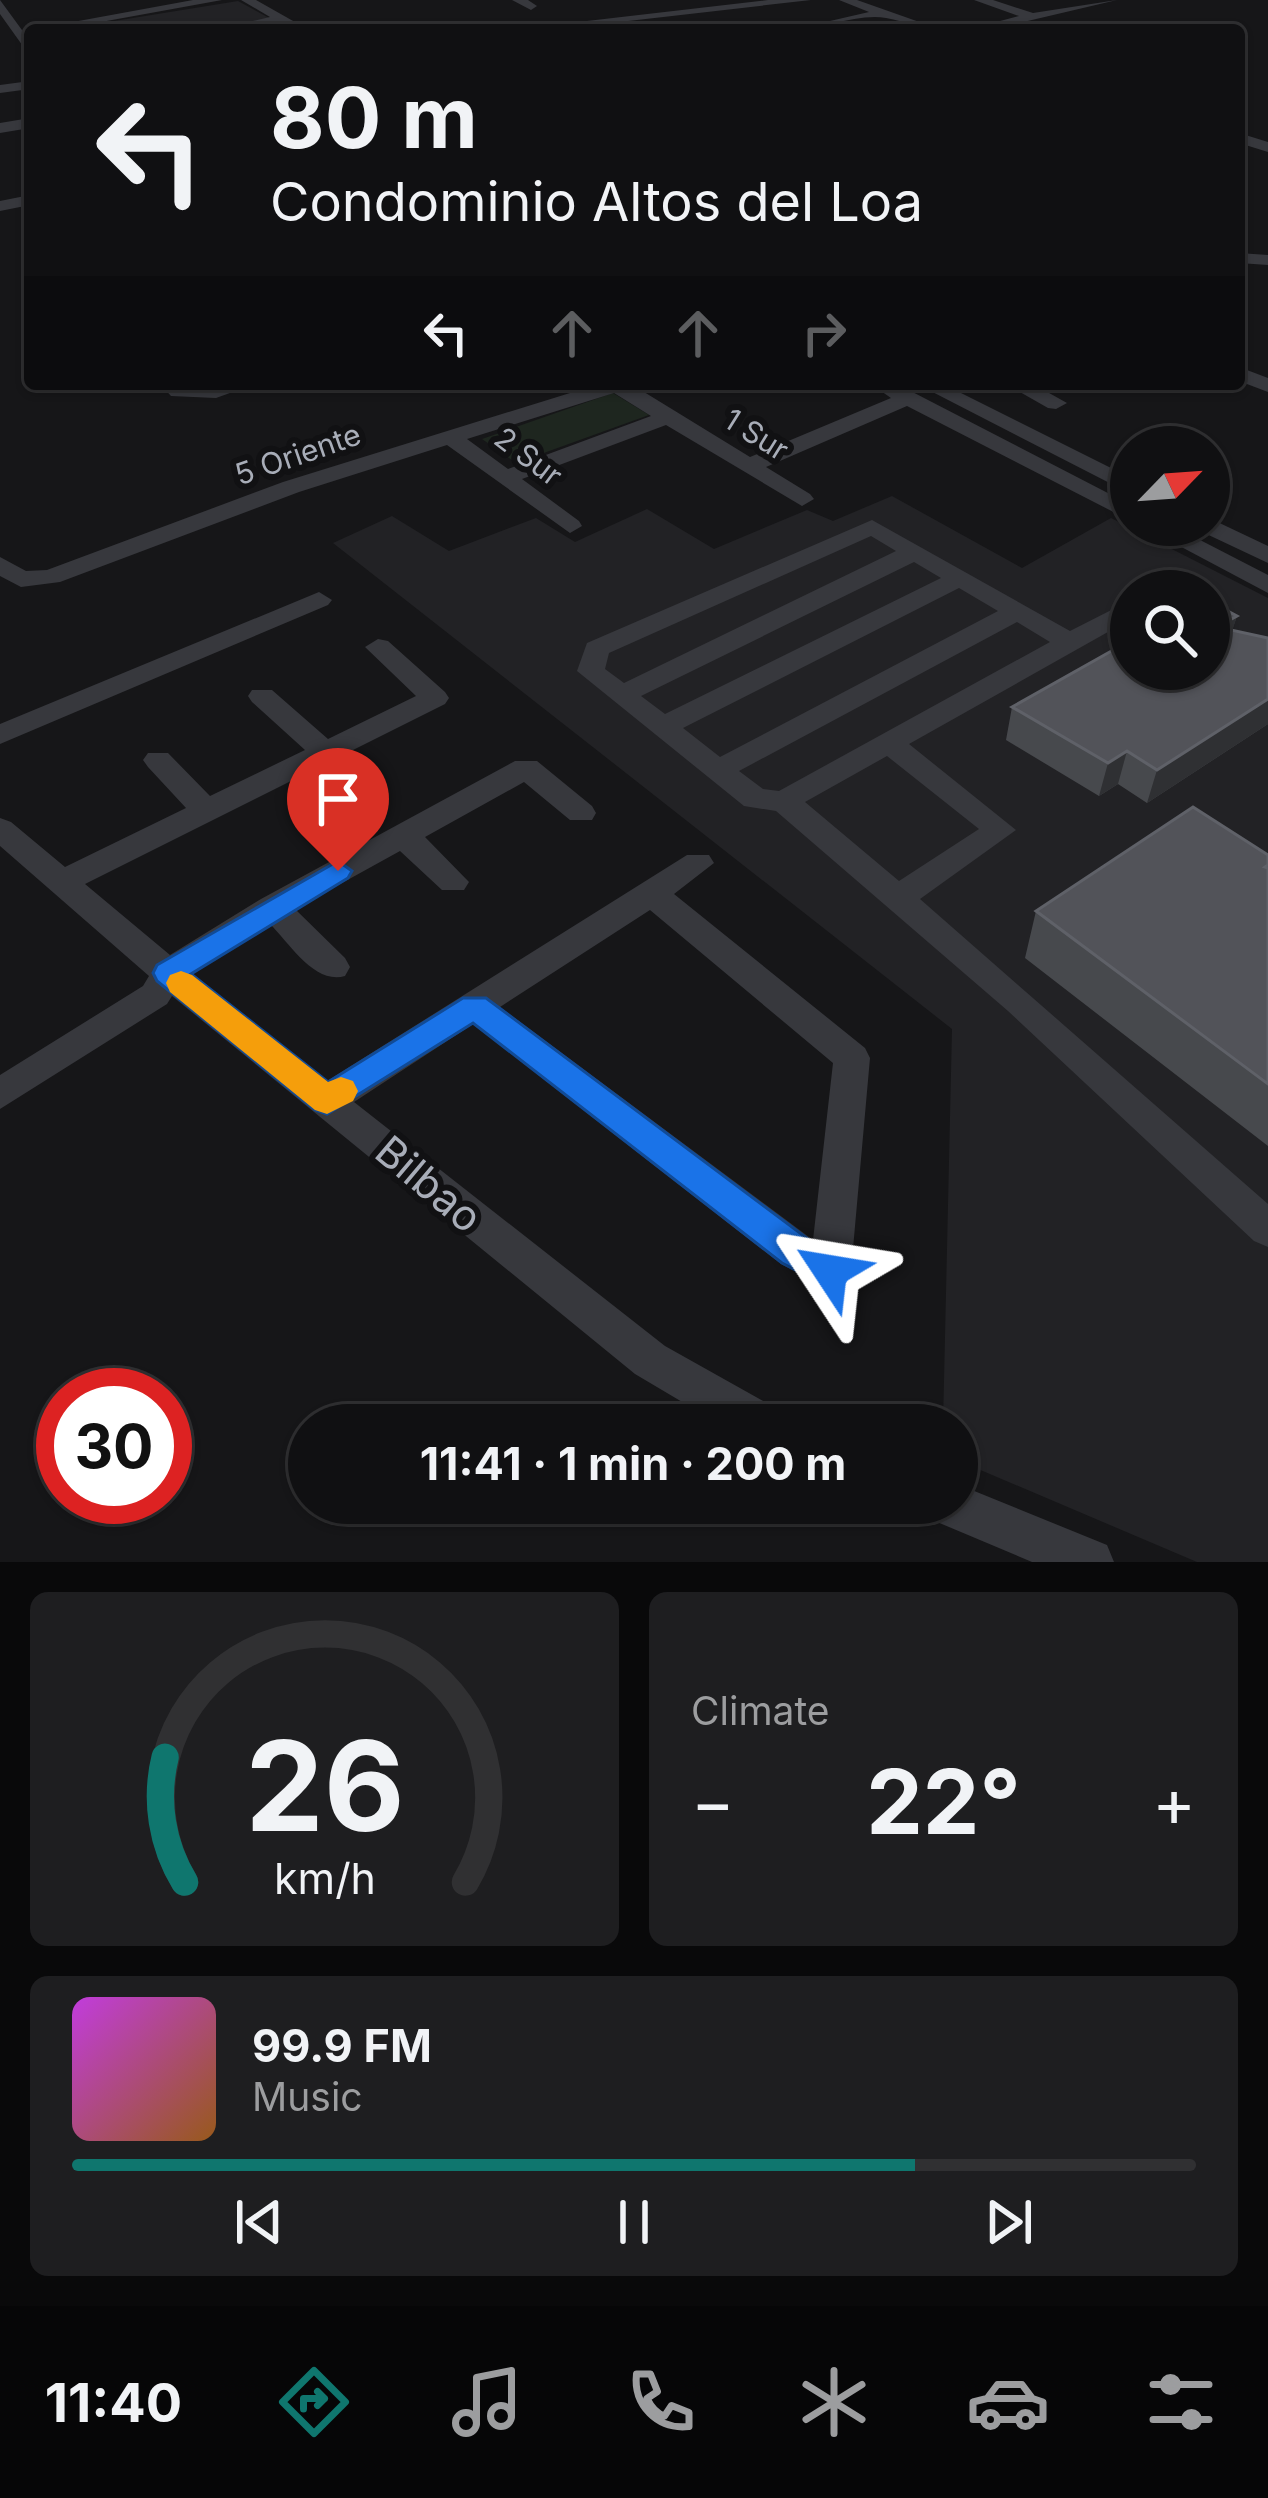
<!DOCTYPE html>
<html lang="en">
<head>
<meta charset="utf-8">
<style>
	body { margin:0; font-family:Inter,sans-serif; background:#1e1e20; color:#f1f3f6; height:100vh; display:flex; flex-direction:column; font-size:45px; white-space:nowrap }
	* { box-sizing:border-box; margin:0 }
	p { font-size:39px; color:#9c9d9f }
	.icon { flex:none; width:66px; height:66px; fill:none; stroke:currentColor; stroke-width:2; stroke-linecap:round; stroke-linejoin:round }
	.map { position:relative; height:1562px; overflow:hidden }
	.details { display:flex; flex-direction:column; gap:30px; padding:30px; background:#09090a; flex:1 }
	.details>* { flex:none }
	.top-card { position:absolute; left:24px; top:24px; width:1221px; height:366px; border-radius:12px; box-shadow:0 3px 9px #0004,0 0 0 3px #303032; background:#101012; color:#f1f3f6; overflow:hidden }
	.needle { width:78px; rotate:65deg }
	.fabs { position:absolute; left:1110px; top:426px; display:grid; gap:24px }
	.fabs a { display:grid; place-items:center; width:120px; height:120px; border-radius:50%; background:#101012; box-shadow:0 3px 9px #0004,0 0 0 3px #303032; font-size:60px }
	.speed { position:absolute; left:36px; top:1368px; display:flex; gap:24px; font-size:60px; font-weight:700; text-align:center }
	.speed>* { display:grid; place-content:center; width:156px; height:156px; border-radius:50%; background:#101012; box-shadow:0 3px 9px #0004,0 0 0 3px #303032; line-height:1 }
	.speed .limit { border:18px solid #d22; background:#fff; color:#111 }
	.pin { position:absolute; display:grid; place-items:center; width:102px; height:102px; color:#fff; margin:-123px -51px; border-radius:50% 50% 50% 0; rotate:-45deg; box-shadow:0 0 12px #0007 }
	.pin .icon { rotate:45deg }
	.me { position:absolute; width:132px; margin:-66px; rotate:303deg; stroke-linejoin:round; filter:drop-shadow(0 0 9px #0008) }
	.turn { display:flex; align-items:center; gap:42px; height:252px; padding:0 48px; font-size:54px }
	.turn .icon { width:156px; height:156px; stroke-width:2.5 }
	.turn b { display:block; font-size:84px; line-height:102px }
	.lanes { display:flex; align-items:center; height:114px; padding:0 48px; background:#0003; justify-content:center; gap:60px; direction:ltr }
	.lanes .off { opacity:.35 }
	.big { font-size:90px; font-weight:700; line-height:1.1 }
	.details .tile { flex:1; display:flex; flex-direction:column; justify-content:center; gap:18px; min-width:0; padding:0 42px; border-radius:18px; background:#1e1e20 }
	.details .dial { align-items:center; gap:0 }
	.dial svg { height:312px; overflow:visible; fill:none; stroke:#303032; stroke-width:7; stroke-linecap:round; text-anchor:middle }
	.dial text { fill:#f1f3f6; stroke:none }
	.song { display:flex; align-items:center; gap:36px }
	.cover { width:144px; height:144px; border-radius:18px; background:linear-gradient(135deg,hsl(290 70% 55%),hsl(30 70% 35%)) }
	.played { height:12px; border-radius:6px; background:linear-gradient(90deg,#0f766e 75%,#303032 75%) }
	.keys { display:flex; justify-content:space-around; direction:ltr }
	.heat { display:flex; justify-content:space-between; align-items:center; font-size:66px; direction:ltr }
	.details .tiles { flex:1; display:grid; gap:30px; grid-template-columns:1fr 1fr }
	.tile:last-child { grid-column:span 2 }
	.trip { position:absolute; left:288px; top:1404px; width:690px; height:120px; border-radius:60px; background:#101012; box-shadow:0 3px 9px #0004,0 0 0 3px #303032; font-weight:700; line-height:120px; text-align:center }
	.dock { display:flex; height:192px; justify-content:space-around; align-items:center; background:#060607; color:#9c9d9f }
	.dock .icon { width:84px; height:84px }
	.dock .current { color:#0f766e }
	.dock b { font-size:54px; color:#f1f3f6 }
	.map>svg:first-child { display:block }
	.built { fill:#222225; fill-rule:evenodd }
	.green { fill:#1e261f }
	.lines { fill:none; stroke-linecap:round; stroke-linejoin:round }
	.minor { fill:#37383d; fill-rule:evenodd }
	.wall { fill:#47494d }
	.shaded-wall { fill:#2f3033 }
	.building { fill:#525359; stroke:#5f6168; stroke-width:3 }
	.route { fill:#1a73e8; stroke:#114b97; stroke-width:3 }
	.slow { fill:#f59e0b }
	.labels { text-anchor:middle; stroke-width:12; stroke-linejoin:round; paint-order:stroke }
	.far-street-label { font-size:30px; fill:#a8adb8; stroke:#111113 }
	.near-street-label { font-size:42px; fill:#a8adb8; stroke:#111113 }
</style>
</head>
<body>
<div class="map">
<svg width="1268" height="1562" viewBox="0 0 1268 1562">
	<rect width="100%" height="100%" fill="#161618"/>
	<path class="built" d="M238 1 291 30 71 28Z
		M892 496 1022 568 1111 518 1268 598V1562H1197L957 1460V1425H943L952 1029 333 543 392 516 449 551 536 518 575 542 647 509 714 549 807 510 833 521ZM1131 591H1209V669H1131Z"/>
	<path class="green" d="M613 393 649 415 516 463 482 439Z"/>
	<g class="lines">
		<path class="minor" d="M0 0 30 41V56L0 14Z
			M193 0H222L79 26 73 22Z
			M241 0H256L309 30H293L281 23 214 30 270 17Z
			M512 0H528L537 6 531 10Z
			M768 0H811L567 28 561 24Z
			M839 0H857L942 30C921 30 906 21 886 18 858 13 821 30 791 30L869 12Z
			M974 0H993L1033 13 1117 0 990 30H966L1019 16Z
			M30 81V89L0 93V85Z
			M30 118V128L0 133V123Z
			M1239 133 1268 142V152L1239 143Z
			M30 195V205L0 211V201Z
			M1239 253 1268 255V265L1239 263Z
			M1239 367 1268 378V392L1239 381Z
			M160 384H255L216 398 171 396Z
			M599 384H631L750 457 891 398 871 384H897L1131 505V521L907 406 766 467 810 494 814 499 802 506 666 425 522 479 579 521 582 526 570 533 447 445 299 492 60 582 21 587 0 576V557L26 571 47 570 283 482ZM614 393 651 416 508 469 467 439Z
			M917 384H943L1131 478V494Z
			M1006 384H1033L1067 403 1056 409 1048 408Z
			M1209 518 1268 546V563L1198 530 1195 525H1209Z
			M872 520 1070 631 1131 600V619L909 744 1016 830 920 899 1268 1204V1247L1254 1241 1008 1011 776 811 744 806 577 671 587 643ZM871 536 896 551 624 683 605 669 609 653ZM914 562 941 578 665 714 641 696ZM959 588 998 611 720 757 683 728ZM1017 622 1050 642 779 791 763 789 739 771ZM887 756 979 829 899 881 805 802Z
			M1140 525H1171L1268 575V593Z
			M319 592 332 600 328 605 0 744V724Z
			M378 639 388 641 445 692 449 698 445 704 85 884 170 955 261 899 515 761H537L592 806 596 813 592 820H570L524 782 425 837 469 882 464 890H442L400 851 295 909 345 958 350 967 345 976C315 985 290 944 270 924L193 974 327 1081 687 855H709L714 863 674 894 865 1048 870 1058 851 1271 845 1284 830 1290 781 1264 473 1024 354 1102 665 1346 779 1410 785 1425H721L635 1374 172 996 167 1004 0 1109V1075L143 986 149 976 0 846V818L11 822 65 867 186 808 148 767 143 760 148 753H168L210 796 305 750 252 702 248 696 252 690H272L328 739 416 696 365 647ZM650 910 833 1063 813 1240 500 1007Z
			M957 1484 1107 1545 1114 1562H1032L930 1519 923 1503H957Z"/>
	</g>
	<path class="wall" d="M1237 616 1232 630 1268 638V724L1147 803 1118 784 1099 796 1006 740 1012 707Z
		M1268 855V1146L1025 958 1036 911Z"/>
	<path class="shaded-wall" d="M1237 616 1227 647 1217 627Z
		M1268 699V724L1147 803 1157 770Z
		M1127 751 1118 784 1099 796 1108 763Z"/>
	<path class="building" d="M1209 601 1237 616 1217 627 1268 638V699L1157 770 1127 751 1108 763 1012 707 1131 640V669H1209Z
		M1193 807 1268 855V865L1265 867 1268 868V1084L1036 911Z"/>
	<path class="route" d="M338 861 352 871 348 878 191 974 328 1082 463 998H486L808 1239 844 1259 849 1271 844 1283 830 1288 782 1263 473 1023 327 1114 315 1110 157 981 153 973 157 965Z"/>
	<path class="slow" d="M181 971 192 975 328 1082 341 1077 353 1081 358 1091 353 1101 327 1114 315 1110 170 992 166 983 170 975Z"/>
	<g class="labels">
		<g class="far-street-label">
			<text transform="translate(756 435) rotate(32)" y="10">1 Sur</text>
			<text transform="translate(298 455) rotate(-19)" y="10">5 Oriente</text>
			<text transform="translate(528 457) rotate(37)" y="10">2 Sur</text>
		</g>
		<g class="near-street-label">
			<text transform="translate(429 1184) rotate(40)" y="15">Bilbao</text>
		</g>
	</g>
</svg>
<div class="fabs">
<a><svg class="needle" viewBox="-14 -14 28 28"><path d="M0-13l5 13h-10z" fill="#e53935"/><path d="M0 13l5-13h-10z" fill="#9c9d9f"/></svg></a>
<a><svg class="icon" aria-label="search" viewBox="0 0 24 24"><circle cx="10" cy="10" r="6"/><path d="M15 15l6 6"/></svg></a>
</div>
<div class="speed"><div class="limit">30</div></div>
<div class="pin" style="left:338px;top:871px;background:#d93025"><svg class="icon" aria-label="arrive" viewBox="0 0 24 24"><path d="M6 21V4h12l-3 4 3 4H6"/></svg></div>
<svg class="me" style="left:830px;top:1271px" viewBox="-20 -20 40 40"><path d="M0-17L14 15 0 8-14 15z" fill="#1a73e8" stroke="#fff" stroke-width="4"/></svg>
<div class="trip">11:41 · 1 min · 200 m</div>
<div class="top-card">
<div class="turn"><svg class="icon" aria-label="left" viewBox="0 0 24 24"><path d="M17 20v-9H6M10 6l-5 5 5 5"/></svg><div><b>80 m</b>Condominio Altos del Loa</div></div>
<div class="lanes"><svg class="icon" aria-label="left" viewBox="0 0 24 24"><path d="M17 20v-9H6M10 6l-5 5 5 5"/></svg><svg class="icon off" aria-label="ahead" viewBox="0 0 24 24"><path d="M12 20V5M6 11l6-6 6 6"/></svg><svg class="icon off" aria-label="ahead" viewBox="0 0 24 24"><path d="M12 20V5M6 11l6-6 6 6"/></svg><svg class="icon off" aria-label="right" viewBox="0 0 24 24"><path d="M7 20v-9h11M14 6l5 5-5 5"/></svg></div>
</div>
</div>
<section class="details">
<div class="tiles">
<div class="tile dial"><svg viewBox="0 0 100 80">
<path d="M14 69A42 42 0 1 1 86 69"/>
<path d="M14 69A42 42 0 0 1 9 37" stroke="#0f766e"/>
<text x="50" y="56" font-size="32" font-weight="700">26</text>
<text x="50" y="72" font-size="11">km/h</text>
</svg></div>
<div class="tile"><p>Climate</p>
<div class="heat"><a>−</a><b class="big">22°</b><a>+</a></div>
</div>
<div class="tile">
<div class="song"><i class="cover"></i><div><b>99.9 FM</b><p>Music</p></div></div>
<div class="played"></div>
<div class="keys"><svg class="icon" aria-label="previous" viewBox="0 0 24 24"><path d="M18 5L8 12l10 7zM5 5v14"/></svg><svg class="icon" aria-label="pause" viewBox="0 0 24 24"><path d="M8 5v14M16 5v14"/></svg><svg class="icon" aria-label="next" viewBox="0 0 24 24"><path d="M6 5l10 7-10 7zM19 5v14"/></svg></div>
</div>
</div>
</section>
<nav class="dock">
<b>11:40</b>
<svg class="icon current" aria-label="directions" viewBox="0 0 24 24"><path d="M12 3l9 9-9 9-9-9zM9 14v-3h6M13 9l2 2-2 2"/></svg>
<svg class="icon" aria-label="music" viewBox="0 0 24 24"><path d="M9 18V5l10-2v13"/><circle cx="6" cy="18" r="3"/><circle cx="16" cy="16" r="3"/></svg>
<svg class="icon" aria-label="phone" viewBox="0 0 24 24"><path d="M5 4h4l2 5-3 2q2 4 5 5l2-3 5 2v4C11 20 4 13 5 4z"/></svg>
<svg class="icon" aria-label="climate" viewBox="0 0 24 24"><path d="M12 3v18M4 7l16 10M4 17L20 7"/></svg>
<svg class="icon" aria-label="car" viewBox="0 0 24 24"><path d="M5 17H2v-5l4-1 3-4h7l3 4 3 1v5h-3M9 17h6M6 11h13"/><circle cx="7" cy="17" r="2"/><circle cx="17" cy="17" r="2"/></svg>
<svg class="icon" aria-label="filters" viewBox="0 0 24 24"><path d="M4 7h16M4 17h16"/><circle cx="9" cy="7" r="2"/><circle cx="15" cy="17" r="2"/></svg>
</nav>
</body>
</html>
